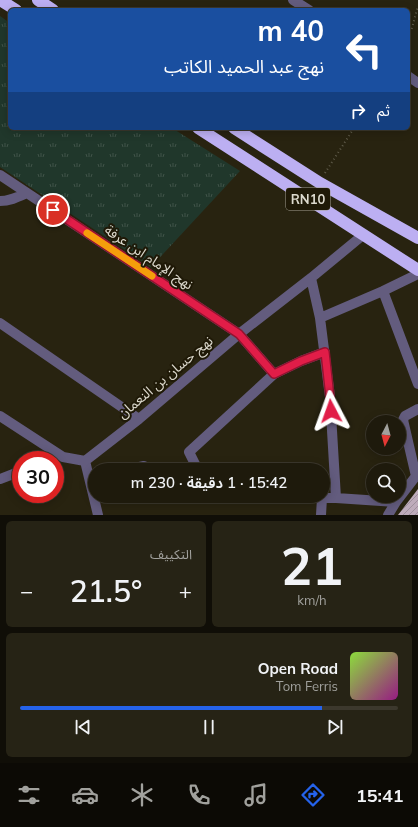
<!DOCTYPE html>
<html lang="ar">
<head>
<meta charset="utf-8">
<style>
	body { margin:0; font-family:Mulish,"Noto Sans Arabic",sans-serif; background:#262315; color:#f1f3f6; direction:rtl; height:100vh; display:flex; flex-direction:column; font-size:15px; white-space:nowrap }
	* { box-sizing:border-box; margin:0 }
	p { font-size:13px; color:#a1a19d }
	.icon { flex:none; width:22px; height:22px; fill:none; stroke:currentColor; stroke-width:2; stroke-linecap:round; stroke-linejoin:round }
	.map { position:relative; height:515px; overflow:hidden; direction:ltr }
	.drawer { display:flex; flex-direction:column; gap:6px; padding:6px; background:#100e07; flex:1 }
	.drawer>* { flex:none }
	.guide { position:absolute; left:8px; top:8px; width:402px; height:122px; border-radius:6px; box-shadow:0 2px 10px #0003,0 0 0 1px #3c382d; direction:rtl; background:#1a4fa0; color:#fff; overflow:hidden }
	.needle { width:26px; rotate:186deg }
	.tools { position:absolute; left:366px; top:415px; display:grid; gap:8px }
	.tools a { display:grid; place-items:center; width:40px; height:40px; border-radius:50%; background:#1e1a0c; box-shadow:0 2px 10px #0003,0 0 0 1px #3c382d; font-size:20px }
	.speed { position:absolute; left:12px; top:451px; display:flex; gap:8px; font-size:20px; font-weight:700; text-align:center }
	.speed>* { display:grid; place-content:center; width:52px; height:52px; border-radius:50%; background:#1e1a0c; box-shadow:0 2px 10px #0003,0 0 0 1px #3c382d; line-height:1 }
	.speed .limit { border:6px solid #d22; background:#fff; color:#111 }
	.pin { position:absolute; display:grid; place-items:center; width:34px; height:34px; color:#fff; margin:-17px; border:2px solid #fff; border-radius:50%; box-shadow:0 1px 4px #0007 }
	.me { position:absolute; width:44px; margin:-22px; rotate:356deg; stroke-linejoin:round; filter:drop-shadow(0 0 3px #0008) }
	.turn { display:flex; align-items:center; gap:14px; height:84px; padding:0 20px; font-size:18px }
	.turn .icon { width:52px; height:52px; stroke-width:2.5 }
	.turn b { display:block; font-size:28px; line-height:34px }
	.then { display:flex; align-items:center; height:38px; padding:0 20px; background:#0003; gap:8px; font-size:15px }
	.big { font-size:30px; font-weight:600; line-height:1.1 }
	.drawer .tile { flex:1; display:flex; flex-direction:column; justify-content:center; gap:6px; min-width:0; padding:0 14px; border-radius:6px; background:#262315 }
	.drawer .dial { align-items:center; gap:0 }
	.dial b { font-size:52px; line-height:1 }
	.song { display:flex; align-items:center; gap:12px }
	.cover { width:48px; height:48px; border-radius:6px; background:linear-gradient(135deg,hsl(90 70% 55%),hsl(310 70% 35%)) }
	.played { height:4px; border-radius:2px; background:linear-gradient(90deg,#2563eb 80%,#3c382d 80%) }
	.keys { display:flex; justify-content:space-around; direction:ltr }
	.heat { display:flex; justify-content:space-between; align-items:center; font-size:22px; direction:ltr }
	.drawer .tiles { flex:1; display:grid; gap:6px; grid-template-columns:1fr 1fr }
	.tile:last-child { grid-column:span 2 }
	.trip { position:absolute; left:88px; top:463px; width:242px; height:40px; border-radius:20px; background:#1e1a0c; box-shadow:0 2px 10px #0003,0 0 0 1px #3c382d; font-weight:600; line-height:40px; text-align:center; direction:rtl }
	.tab-bar { display:flex; height:64px; justify-content:space-around; align-items:center; background:#0c0a05; color:#a1a19d }
	.tab-bar .icon { width:28px; height:28px }
	.tab-bar .active { color:#2563eb }
	.tab-bar b { font-size:18px; color:#f1f3f6 }
	.map>svg:first-child { display:block }
	.grass { fill:url(#grass-tufts) }
	.building { fill:url(#building-hatch) }
	.lines { fill:none; stroke-linecap:round; stroke-linejoin:round }
	.path { stroke:#605c4b; stroke-width:2; stroke-dasharray:1 3; stroke-linecap:butt }
	.minor { stroke:#635c7e; stroke-width:10 }
	.highway { stroke:#bcaff2; stroke-width:12 }
	.route-casing { stroke:#92132f; stroke-width:10 }
	.route { stroke:#e11d48; stroke-width:7 }
	.slow { stroke:#f59e0b; stroke-width:7 }
	.labels { text-anchor:middle; stroke-width:4; stroke-linejoin:round; paint-order:stroke }
	.shield { fill:#1f1907; stroke:#a39f92; stroke-width:1 }
	.shield-label { font-size:13px; font-weight:bold; fill:#dcd9cd }
	.street-label { font-size:14px; fill:#dcd9cd; stroke:#1f1907 }
</style>
</head>
<body>
<div class="map">
<svg width="418" height="515" viewBox="0 0 418 515">
	<defs>
		<pattern id="grass-tufts" width="24" height="20" patternUnits="userSpaceOnUse"><rect width="24" height="20" fill="#20372b"/><path d="M3 7l-1-3M5 7V3M7 7l1-3M15 17l-1-3M17 17v-4M19 17l1-3" fill="none" stroke="#405349"/></pattern>
		<pattern id="building-hatch" width="6" height="6" patternUnits="userSpaceOnUse"><rect width="6" height="6" fill="#beabbb"/><path d="M-1 1l2-2M0 6l6-6M5 7l2-2" fill="none" stroke="#9f909c"/></pattern>
	</defs>
	<rect width="100%" height="100%" fill="#282310"/>
	<path class="grass" d="M0 16 10 23V128H172L240 171 151 267 0 167Z"/>
	<path class="building" d="M418 489V515H398Z"/>
	<g class="lines">
		<path class="path" d="M408 36 412 28 418 6
			M325 173 354 128"/>
		<path class="minor" d="M293 0 309 10
			M408 76 418 83
			M0 175 239 334 274 374
			M0 201C10 201 18 197 27 193
			M311 278 320 318 330 397 336 498H322L321 515
			M383 291 418 384
			M320 318 383 291 418 274
			M0 323 139 419
			M0 416 63 457 85 461
			M126 470 144 466
			M198 470 189 452 201 441 274 374 301 361 325 352
			M416 476 403 420 405 416 418 409
			M0 479 21 471
			M305 496 322 498
			M336 498 396 502
			M98 515 85 461 139 419 239 334 311 278 363 235
			M388 515 396 502 416 476 418 475"/>
		<path class="highway" d="M0 0 16 10
			M38 0 53 10
			M198 128 418 270
			M234 128 320 183 418 238"/>
	</g>
	<g class="lines">
		<g class="route-casing">
			<path id="route" d="M53 210 239 334 274 374 301 361 325 352 330 397 331 411"/>
		</g>
		<use href="#route" class="route"/>
		<path class="slow" d="M87 233 152 276"/>
	</g>
	<g class="labels">
		<rect class="shield" x="286" y="188" width="44" height="22" rx="3"/>
		<g class="shield-label">
			<text x="308" y="204">RN10</text>
		</g>
		<g class="street-label">
			<text transform="translate(149 257) rotate(34)" y="5">نهج الإمام ابن عرفة</text>
			<text transform="translate(165 377) rotate(-40)" y="5">نهج حسان بن النعمان</text>
		</g>
	</g>
</svg>
<div class="tools">
<a><svg class="needle" viewBox="-14 -14 28 28"><path d="M0-13l5 13h-10z" fill="#e53935"/><path d="M0 13l5-13h-10z" fill="#a1a19d"/></svg></a>
<a><svg class="icon" aria-label="search" viewBox="0 0 24 24"><circle cx="10" cy="10" r="6"/><path d="M15 15l6 6"/></svg></a>
</div>
<div class="speed"><div class="limit">30</div></div>
<div class="pin" style="left:53px;top:210px;background:#d93025"><svg class="icon" aria-label="arrive" viewBox="0 0 24 24"><path d="M6 21V4h12l-3 4 3 4H6"/></svg></div>
<svg class="me" style="left:331px;top:411px" viewBox="-20 -20 40 40"><path d="M0-17L14 15 0 8-14 15z" fill="#e11d48" stroke="#fff" stroke-width="4"/></svg>
<div class="trip">15:42 · 1 دقيقة · 230 m</div>
<div class="guide">
<div class="turn"><svg class="icon" aria-label="left" viewBox="0 0 24 24"><path d="M17 20v-9H6M10 6l-5 5 5 5"/></svg><div><b>40 m</b>نهج عبد الحميد الكاتب</div></div>
<div class="then">ثم<svg class="icon" aria-label="right" viewBox="0 0 24 24"><path d="M7 20v-9h11M14 6l5 5-5 5"/></svg></div>
</div>
</div>
<section class="drawer">
<div class="tiles">
<div class="tile dial"><b>21</b><p>km/h</p></div>
<div class="tile"><p>التكييف</p>
<div class="heat"><a>−</a><b class="big">21.5°</b><a>+</a></div>
</div>
<div class="tile">
<div class="song"><i class="cover"></i><div><b>Open Road</b><p>Tom Ferris</p></div></div>
<div class="played"></div>
<div class="keys"><svg class="icon" aria-label="previous" viewBox="0 0 24 24"><path d="M18 5L8 12l10 7zM5 5v14"/></svg><svg class="icon" aria-label="pause" viewBox="0 0 24 24"><path d="M8 5v14M16 5v14"/></svg><svg class="icon" aria-label="next" viewBox="0 0 24 24"><path d="M6 5l10 7-10 7zM19 5v14"/></svg></div>
</div>
</div>
</section>
<nav class="tab-bar">
<b>15:41</b>
<svg class="icon active" aria-label="directions" viewBox="0 0 24 24"><path d="M12 3l9 9-9 9-9-9zM9 14v-3h6M13 9l2 2-2 2"/></svg>
<svg class="icon" aria-label="music" viewBox="0 0 24 24"><path d="M9 18V5l10-2v13"/><circle cx="6" cy="18" r="3"/><circle cx="16" cy="16" r="3"/></svg>
<svg class="icon" aria-label="phone" viewBox="0 0 24 24"><path d="M5 4h4l2 5-3 2q2 4 5 5l2-3 5 2v4C11 20 4 13 5 4z"/></svg>
<svg class="icon" aria-label="climate" viewBox="0 0 24 24"><path d="M12 3v18M4 7l16 10M4 17L20 7"/></svg>
<svg class="icon" aria-label="car" viewBox="0 0 24 24"><path d="M5 17H2v-5l4-1 3-4h7l3 4 3 1v5h-3M9 17h6M6 11h13"/><circle cx="7" cy="17" r="2"/><circle cx="17" cy="17" r="2"/></svg>
<svg class="icon" aria-label="filters" viewBox="0 0 24 24"><path d="M4 7h16M4 17h16"/><circle cx="9" cy="7" r="2"/><circle cx="15" cy="17" r="2"/></svg>
</nav>
</body>
</html>
